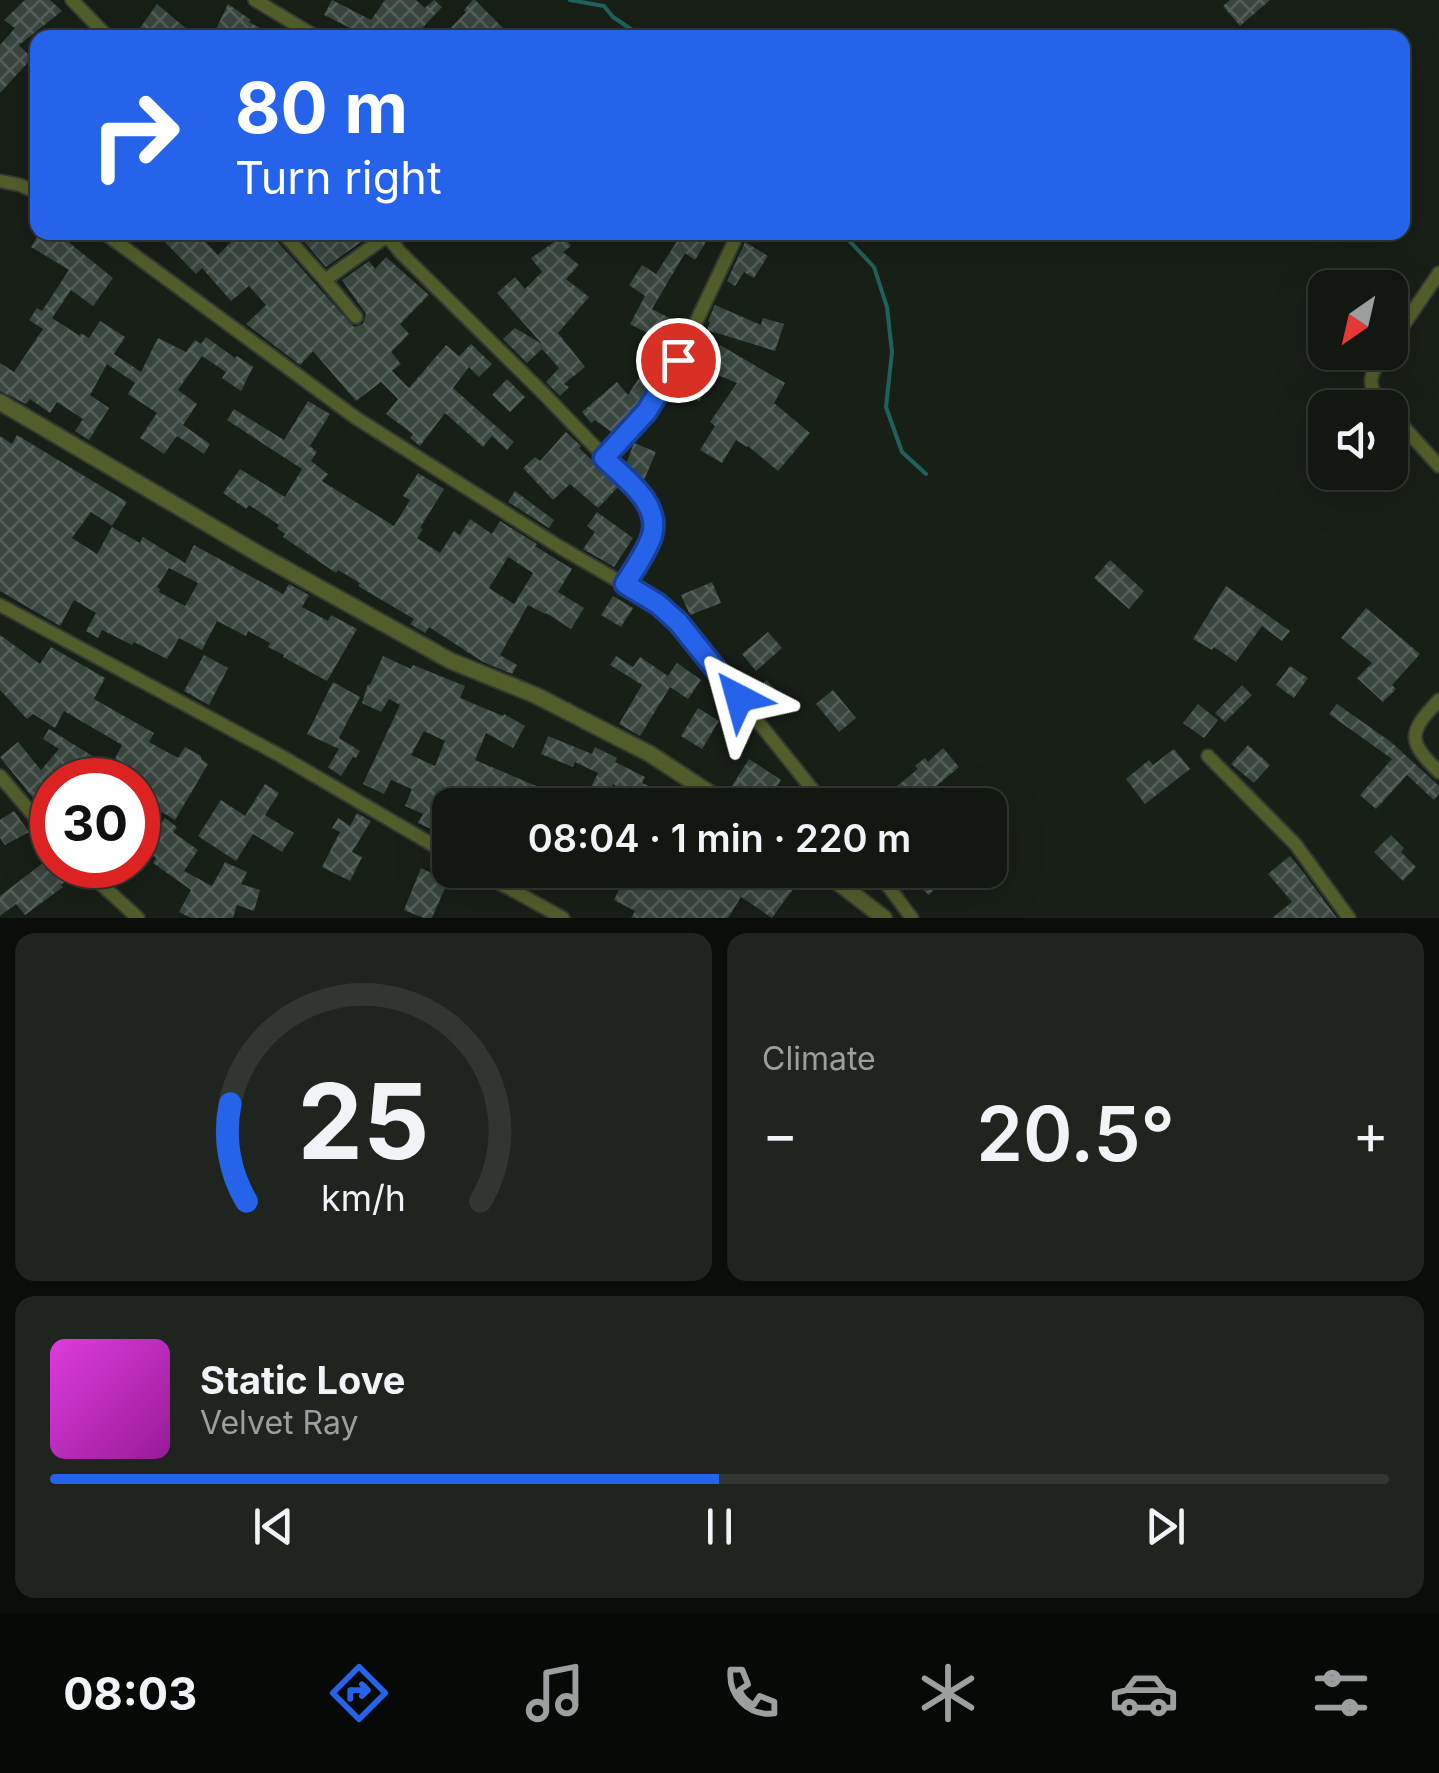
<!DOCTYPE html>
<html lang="en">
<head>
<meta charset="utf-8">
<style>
	body { margin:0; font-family:Inter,sans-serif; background:#1f241f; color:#f1f3f6; height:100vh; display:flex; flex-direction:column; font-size:38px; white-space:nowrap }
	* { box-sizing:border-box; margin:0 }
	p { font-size:32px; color:#9c9f9f }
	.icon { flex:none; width:55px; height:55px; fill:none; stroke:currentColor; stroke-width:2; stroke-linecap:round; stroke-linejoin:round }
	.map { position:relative; height:918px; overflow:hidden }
	.side { display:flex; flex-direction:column; gap:15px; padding:15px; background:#0a0d09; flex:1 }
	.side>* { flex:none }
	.guide { position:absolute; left:30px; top:30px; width:1380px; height:210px; border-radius:20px; box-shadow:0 10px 40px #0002,0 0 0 2px #313631; background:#2563eb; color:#fff; overflow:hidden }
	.needle { width:65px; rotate:214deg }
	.tools { position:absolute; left:1308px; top:270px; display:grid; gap:20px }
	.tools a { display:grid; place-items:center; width:100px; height:100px; border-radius:20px; background:#121711; box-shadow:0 10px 40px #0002,0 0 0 2px #313631; font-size:50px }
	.speed { position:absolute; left:30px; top:758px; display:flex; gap:20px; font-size:50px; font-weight:700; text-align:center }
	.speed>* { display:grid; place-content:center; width:130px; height:130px; border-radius:50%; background:#121711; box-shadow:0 10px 40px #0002,0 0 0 2px #313631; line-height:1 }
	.speed .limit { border:15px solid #d22; background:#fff; color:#111 }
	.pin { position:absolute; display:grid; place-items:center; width:85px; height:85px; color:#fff; margin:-42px; border:5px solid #fff; border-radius:50%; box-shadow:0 2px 10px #0007 }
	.me { position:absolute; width:110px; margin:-55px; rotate:321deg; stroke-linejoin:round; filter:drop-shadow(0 0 8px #0008) }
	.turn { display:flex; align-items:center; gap:35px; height:210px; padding:0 40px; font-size:45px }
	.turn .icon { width:130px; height:130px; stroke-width:2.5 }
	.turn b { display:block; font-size:70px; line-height:85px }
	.big { font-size:75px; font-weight:600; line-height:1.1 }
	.side .card { flex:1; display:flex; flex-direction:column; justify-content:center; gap:15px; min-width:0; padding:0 35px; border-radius:20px; background:#1f241f }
	.side .dial { align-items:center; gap:0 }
	.dial svg { height:260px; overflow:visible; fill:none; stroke:#313631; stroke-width:7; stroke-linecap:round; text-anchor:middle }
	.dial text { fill:#f1f3f6; stroke:none }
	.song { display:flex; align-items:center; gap:30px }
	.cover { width:120px; height:120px; border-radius:15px; background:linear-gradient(135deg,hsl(300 70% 55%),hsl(300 70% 35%)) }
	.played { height:10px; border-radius:5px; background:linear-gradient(90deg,#2563eb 50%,#313631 50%) }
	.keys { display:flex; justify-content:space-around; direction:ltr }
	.heat { display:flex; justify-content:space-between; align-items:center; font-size:55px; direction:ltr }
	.side .tiles { flex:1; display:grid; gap:15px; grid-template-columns:1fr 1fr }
	.card:last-child { grid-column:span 2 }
	.trip { position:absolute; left:432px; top:788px; width:575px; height:100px; border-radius:20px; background:#121711; box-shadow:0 10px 40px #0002,0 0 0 2px #313631; font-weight:600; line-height:100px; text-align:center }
	.tab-bar { display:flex; height:160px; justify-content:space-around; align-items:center; background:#070907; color:#9c9f9f }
	.tab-bar .icon { width:70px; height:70px }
	.tab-bar .on { color:#2563eb }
	.tab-bar b { font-size:45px; color:#f1f3f6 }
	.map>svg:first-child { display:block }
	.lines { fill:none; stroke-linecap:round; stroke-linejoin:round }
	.stream { stroke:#20625b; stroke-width:4 }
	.building { fill:url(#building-cross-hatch); fill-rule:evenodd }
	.minor-casing { stroke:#343a33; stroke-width:16 }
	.tertiary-casing { stroke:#343a33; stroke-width:19 }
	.minor { stroke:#525e2a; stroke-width:12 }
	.tertiary { stroke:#525e2a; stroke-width:15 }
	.route-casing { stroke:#184099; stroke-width:25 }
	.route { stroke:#2563eb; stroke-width:18 }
</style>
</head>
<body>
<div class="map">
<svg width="1439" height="918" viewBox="0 0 1439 918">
	<defs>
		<pattern id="building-cross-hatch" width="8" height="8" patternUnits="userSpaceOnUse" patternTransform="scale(2.5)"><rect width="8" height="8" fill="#39453f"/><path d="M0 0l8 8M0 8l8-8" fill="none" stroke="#55605a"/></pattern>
	</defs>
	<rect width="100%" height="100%" fill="#181f17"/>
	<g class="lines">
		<path class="stream" d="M570 0 604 6 613 17 644 38
			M841 232 874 267 887 307 892 352 886 407 902 452 926 474"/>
	</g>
	<path class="building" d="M25 0H50L62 11 19 45 32 58 0 93V45L15 28 4 20Z
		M332 0 371 20 385 0H416L425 8 434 0 442 7 413 38H359L362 34 324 15Z
		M473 0H475L513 38H441L466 12 464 10Z
		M1230 0H1270L1240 26 1223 6Z
		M157 4 170 15 198 38H133Z
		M228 4 251 20 249 22 279 38H235L216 29Z
		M40 232H56L113 278 93 306 71 290 52 318 80 336 81 333 89 338 100 321 125 337 114 354 141 372 158 338 186 352 195 340 201 344 206 337 235 358 237 356 253 367 241 391 222 378 226 372 202 356 178 390 197 404 183 425 210 444 204 454 177 436 164 454 140 438 157 413 128 394 135 383 107 364 90 395 109 408 89 440 75 431 83 419 57 402 50 413 30 399 26 404 0 391V363L14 372 43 329 29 320 37 308 42 311 69 270 31 247Z
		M166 232H196L218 255 241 232H272L275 239 354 327 363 324 366 314 342 280 369 261 375 269 386 257 429 295 400 324 409 334 391 352 401 364 392 371 409 388 446 345 459 356 471 344 492 364 479 377 469 367 453 388 514 442 507 450 492 436 483 447 445 413 420 446 410 438 413 434 386 414 398 399 381 382 356 401 313 351 300 365 246 324 266 305 249 286 231 301 202 268 196 274 161 238Z
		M296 232H375L326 267Z
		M683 232H712L695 260 685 253 652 309 681 324 670 345 630 324 645 296 629 285 642 265 656 274Z
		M563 236 571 246 563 252 579 265 566 279 589 297 558 333 585 367 564 384 569 387 560 396 546 382 559 368 542 349 527 363 503 339 515 328 542 344 497 293 515 277 525 289 542 272 531 258Z
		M745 242 768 256 754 278 744 272 735 286 727 281Z
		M715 305 761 325 763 318 784 324 775 351 707 330 710 322 708 321Z
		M720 345 785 383 774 403 810 433 778 471 748 446 747 447 736 440 722 463 700 450 715 426 710 422 737 383 710 372Z
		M694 364 714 375 699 401 679 389Z
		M641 375 653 383 634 411 613 433 595 420 591 423 582 412 617 382 628 395Z
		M507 379 525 397 510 412 492 395Z
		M308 401 330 414 310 446 317 452 311 461 328 474 322 481 394 526 410 500 403 496 418 473 444 489 420 528 423 529 417 538 440 553 454 531 460 535 470 519 492 534 500 521 537 544 535 546 572 569 558 592 584 608 571 629 546 613 545 614 528 605 500 655 517 665 512 674 483 662 429 627 425 633 410 624 414 619 358 586 360 583 338 570 336 573 283 537 285 534 277 528 279 525 249 505 246 509 223 493 240 469 285 497 302 469 227 420 234 409 284 440ZM508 557 533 573 514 604 489 588Z
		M566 432 581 446 579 448 619 486 598 508 570 484 553 500 523 468 535 457 540 461Z
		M17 435 127 502 112 526 91 512 72 538 97 554 112 527 140 543 143 537 185 563 194 545 283 594 289 584 309 595 302 607 328 621 331 615 357 629 327 681 283 657 284 655 268 647 270 643 248 631 246 636 217 621 202 650 179 638 167 659 134 642 132 645 102 630 98 638 86 631 96 613 74 600 60 626 0 591V436L12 444ZM169 568 198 583 185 606 159 592 160 589 157 587Z
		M634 443 656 452 644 480 638 477 626 464Z
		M515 491 554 520 549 528 508 502Z
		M597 512 633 538 614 567 583 549 595 532 587 526Z
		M1110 560 1144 591 1129 609 1094 578Z
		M712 582 721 603 690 615 681 595Z
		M1226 586 1290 631 1282 641 1262 626 1236 662 1214 647 1212 650 1193 639Z
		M613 596 633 608 621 627 601 615Z
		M1366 608 1420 654 1392 685 1396 689 1383 702 1357 678 1372 663 1341 638Z
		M768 632 782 648 756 671 742 654Z
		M0 635 40 664 51 647 105 678 94 699 154 733 149 742 178 758 185 747 201 756V759L208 764 175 820 145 802 138 810V780H118L107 774 122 745 64 711 55 728 33 714 27 719 0 690Z
		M204 655 228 668 209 705 184 691Z
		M383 656 411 669 413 665 465 686 460 698 503 716 504 714 525 726 513 748 486 733 475 760 541 788 533 805H445L433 830 418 823 423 814 405 806 412 789 391 780 384 794 363 784 400 705 389 699 381 712 362 703 368 684 370 685ZM424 731 445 741 435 766 411 755Z
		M616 656 633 667 640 657 668 676 677 663 701 680 688 699 670 687 640 736 619 724 642 685 610 665Z
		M1290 666 1308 678 1294 698 1276 685Z
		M767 680 785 702 767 716 749 694Z
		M333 682 360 697 339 738 360 751 356 758 353 757 341 776 328 767 339 749 307 734Z
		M1242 685 1252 695 1225 722 1215 713Z
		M833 690 856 718 839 732 816 704Z
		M1198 704 1218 720 1204 738 1183 723Z
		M1337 704 1391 742 1439 786V794L1434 800 1407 775 1376 809 1360 795 1392 759 1329 714Z
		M698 708 719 721 702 749 681 736Z
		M49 729 99 760 87 780H52V807L46 814 0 757 18 742 41 770 59 749 43 739Z
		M548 736 592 754 595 747 617 758 615 762 645 777 642 783 666 794 668 790 679 796 678 799 690 805H627L632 794 613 784 603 805H582L598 773 575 762 573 767 541 754Z
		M1248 745 1270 765 1254 783 1231 764Z
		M943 748 959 767 933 789 947 805H892L885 796 918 769 915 766 925 758 928 762Z
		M1174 749 1190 769 1145 804 1126 779 1149 760 1153 765Z
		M749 759 781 780 765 805H749L728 792Z
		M265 784 279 793 265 815 294 833 282 852 253 834 236 861 198 836 221 800 245 816Z
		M14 811 29 832 5 845 0 838V820Z
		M357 813 371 821 352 852 362 857 350 881 322 867 340 832 332 828 338 818 350 826Z
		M165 818 177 827 173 832 198 850 184 871 212 886 225 862 247 872 241 884 260 890 254 911 237 905 233 918H191L179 912 191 890 153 863 156 858 143 849Z
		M1391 835 1404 848 1401 852 1416 867 1403 881 1374 852Z
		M52 856V865H60L70 877 61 885 63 887 25 915 16 904 0 916V896Z
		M1290 856 1300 868 1337 918H1272L1292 902 1268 874Z
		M421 868 448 881 432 918H424L404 910Z
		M595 870H702L715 878 720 870 726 874 730 870H807L772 918 741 897 728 918H631L635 911 614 900 622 883Z
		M917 870H936L945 878 929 895 910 878Z"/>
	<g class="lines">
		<g class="minor-casing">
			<path id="minor" d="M72 0 109 38
				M255 0 318 38
				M0 181 20 185 38 193
				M103 232 356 418 558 546 658 604 678 622 825 805
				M282 232 325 280
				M389 232 387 236 401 253 545 395 646 500 654 518 652 536 625 584
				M356 317 325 280 387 236
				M1390 345 1439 273
				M1385 352C1368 378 1365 384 1386 408
				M1390 412 1439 466
				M604 458 647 411 678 360 734 242
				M0 605 281 756 450 855
				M1439 700C1409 732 1406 740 1439 772
				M1208 756 1296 845 1349 918
				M0 776 52 837
				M80 865 138 918
				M476 870 563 918
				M876 870 912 918"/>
		</g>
		<g class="tertiary-casing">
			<path id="tertiary" d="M0 402 257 553 451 661 535 695 650 754 728 805
				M822 870 884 918"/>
		</g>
		<use href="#minor" class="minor"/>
		<use href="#tertiary" class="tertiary"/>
	</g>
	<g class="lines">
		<g class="route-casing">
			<path id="route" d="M678 360 647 411 604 458C624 478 661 503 652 535 647 552 634 569 625 584L658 604 678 622 739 698"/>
		</g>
		<use href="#route" class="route"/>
	</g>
</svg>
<div class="tools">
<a><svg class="needle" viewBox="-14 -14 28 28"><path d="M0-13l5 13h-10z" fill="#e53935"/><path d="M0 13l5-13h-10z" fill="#9c9f9f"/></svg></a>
<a><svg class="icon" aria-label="sound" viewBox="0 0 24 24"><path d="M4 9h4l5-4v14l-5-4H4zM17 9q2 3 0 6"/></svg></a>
</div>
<div class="speed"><div class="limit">30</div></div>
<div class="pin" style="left:678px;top:360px;background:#d93025"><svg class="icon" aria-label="arrive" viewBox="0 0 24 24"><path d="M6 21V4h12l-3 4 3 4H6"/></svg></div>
<svg class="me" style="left:739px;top:698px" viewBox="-20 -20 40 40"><path d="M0-17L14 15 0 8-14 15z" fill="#2563eb" stroke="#fff" stroke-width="4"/></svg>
<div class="trip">08:04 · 1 min · 220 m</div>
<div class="guide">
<div class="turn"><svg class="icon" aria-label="right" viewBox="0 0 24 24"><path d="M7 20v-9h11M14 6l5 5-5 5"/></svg><div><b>80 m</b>Turn right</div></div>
</div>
</div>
<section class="side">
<div class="tiles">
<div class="card dial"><svg viewBox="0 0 100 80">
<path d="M14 69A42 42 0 1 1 86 69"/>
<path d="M14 69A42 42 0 0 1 9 39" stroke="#2563eb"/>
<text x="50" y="56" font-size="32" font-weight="700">25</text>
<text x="50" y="72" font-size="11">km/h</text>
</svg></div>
<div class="card"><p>Climate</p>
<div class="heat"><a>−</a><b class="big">20.5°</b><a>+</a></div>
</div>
<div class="card">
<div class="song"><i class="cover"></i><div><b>Static Love</b><p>Velvet Ray</p></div></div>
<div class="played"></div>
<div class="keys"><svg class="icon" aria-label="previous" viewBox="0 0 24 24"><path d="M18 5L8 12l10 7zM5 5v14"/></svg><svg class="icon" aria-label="pause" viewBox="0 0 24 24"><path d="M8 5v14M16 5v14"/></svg><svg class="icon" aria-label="next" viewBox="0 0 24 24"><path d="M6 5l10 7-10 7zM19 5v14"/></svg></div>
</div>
</div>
</section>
<nav class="tab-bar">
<b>08:03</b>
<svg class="icon on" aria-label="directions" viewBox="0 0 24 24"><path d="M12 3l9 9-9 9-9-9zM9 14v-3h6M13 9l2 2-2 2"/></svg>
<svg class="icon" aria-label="music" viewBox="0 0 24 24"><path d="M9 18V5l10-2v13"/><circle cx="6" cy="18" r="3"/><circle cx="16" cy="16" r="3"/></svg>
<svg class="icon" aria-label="phone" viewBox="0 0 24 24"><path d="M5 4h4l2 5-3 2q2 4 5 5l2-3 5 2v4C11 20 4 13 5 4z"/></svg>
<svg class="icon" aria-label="climate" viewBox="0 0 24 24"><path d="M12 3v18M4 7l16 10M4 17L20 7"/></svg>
<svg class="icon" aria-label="car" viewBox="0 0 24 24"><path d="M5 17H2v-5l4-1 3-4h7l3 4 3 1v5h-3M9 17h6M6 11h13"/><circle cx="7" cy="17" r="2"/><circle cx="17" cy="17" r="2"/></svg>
<svg class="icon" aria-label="filters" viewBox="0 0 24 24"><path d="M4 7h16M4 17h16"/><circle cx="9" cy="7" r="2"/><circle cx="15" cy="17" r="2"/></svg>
</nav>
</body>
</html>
